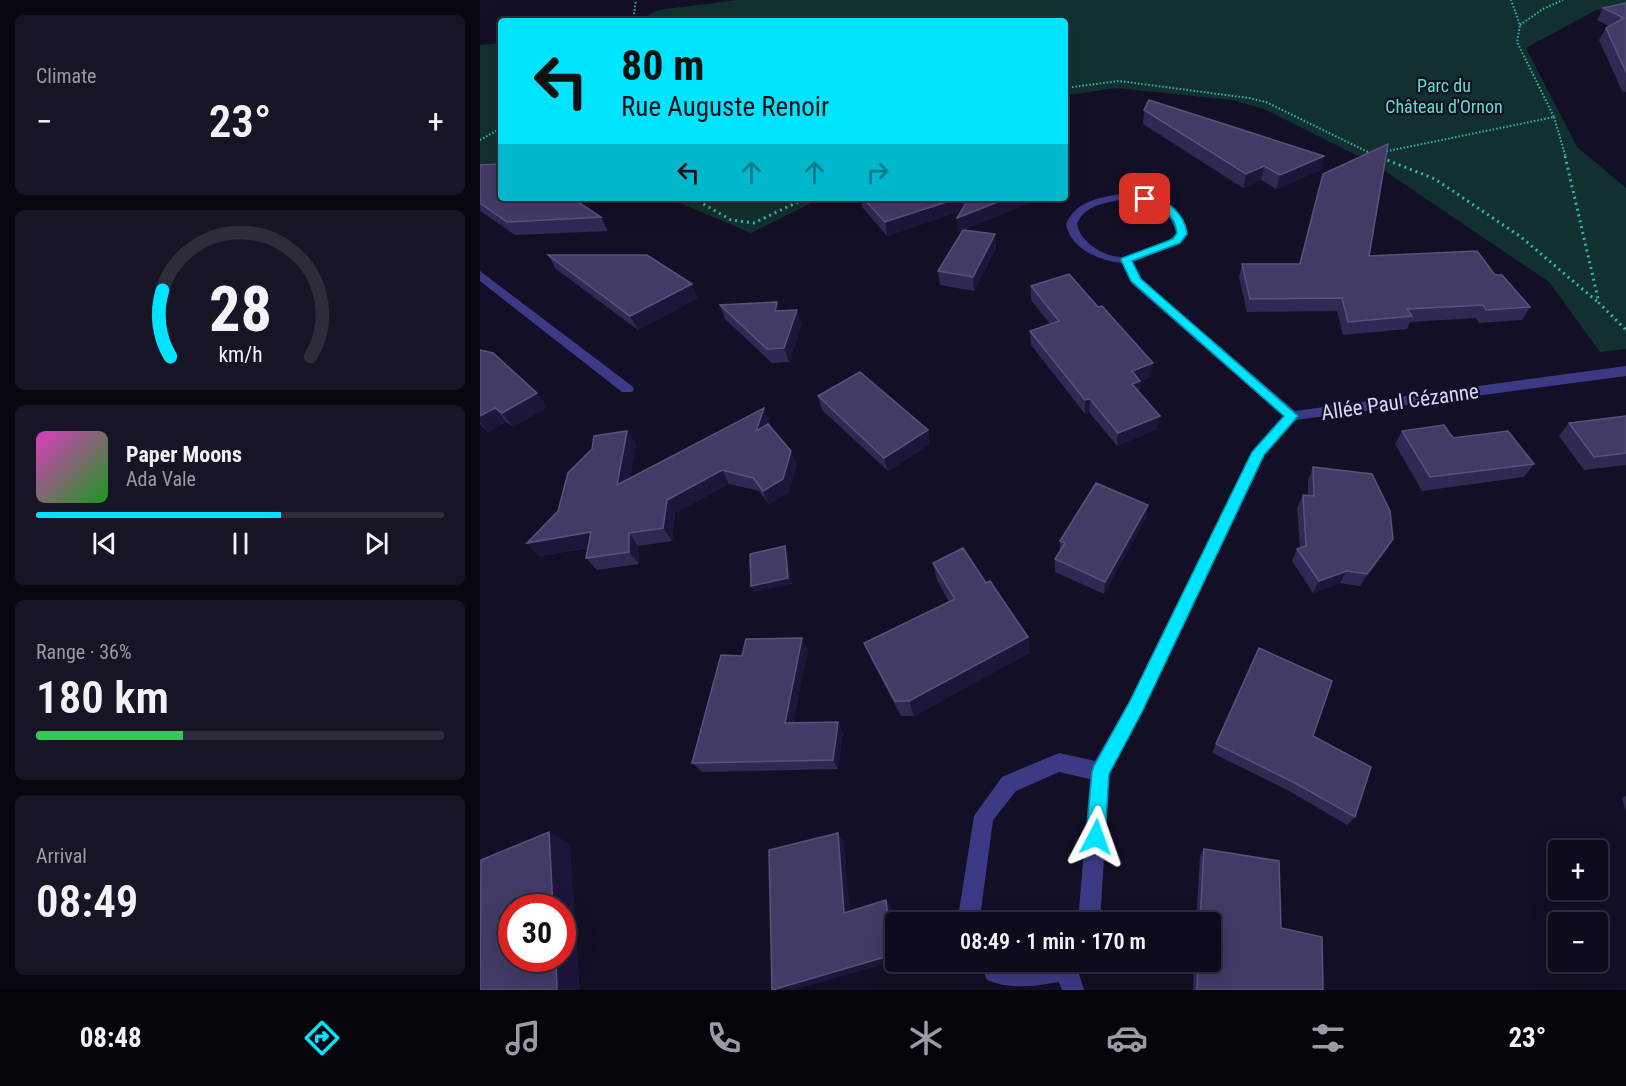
<!DOCTYPE html>
<html lang="en">
<head>
<meta charset="utf-8">
<style>
	body { margin:0; font-family:"Roboto Condensed",sans-serif; background:#171425; color:#f1f3f6; height:100vh; display:flex; flex-direction:column; font-size:22px; white-space:nowrap }
	* { box-sizing:border-box; margin:0 }
	p { font-size:20px; color:#9b9ba3 }
	.icon { flex:none; width:33px; height:33px; fill:none; stroke:currentColor; stroke-width:2; stroke-linecap:round; stroke-linejoin:round }
	.map { position:relative; flex:1; overflow:hidden }
	.sheet { display:flex; flex-direction:column; gap:15px; padding:15px; background:#08060f; width:480px }
	.sheet>* { flex:none }
	.hud { position:absolute; left:18px; top:18px; width:570px; height:183px; border-radius:6px; box-shadow:0 6px 24px #0002,0 0 0 2px #2e2b3b; background:#00e5ff; color:#111; overflow:hidden }
	.fabs { position:absolute; left:1068px; top:840px; display:grid; gap:12px }
	.fabs a { display:grid; place-items:center; width:60px; height:60px; border-radius:6px; background:#0e0b1c; box-shadow:0 6px 24px #0002,0 0 0 2px #2e2b3b; font-size:30px }
	.speed { position:absolute; left:18px; top:894px; display:flex; gap:12px; font-size:30px; font-weight:700; text-align:center }
	.speed>* { display:grid; place-content:center; width:78px; height:78px; border-radius:50%; background:#0e0b1c; box-shadow:0 6px 24px #0002,0 0 0 2px #2e2b3b; line-height:1 }
	.speed .limit { border:9px solid #d22; background:#fff; color:#111 }
	.pin { position:absolute; display:grid; place-items:center; width:51px; height:51px; color:#fff; margin:-26px; border-radius:12px; box-shadow:0 3px 9px #0006 }
	.me { position:absolute; width:66px; margin:-33px; rotate:4deg; stroke-linejoin:round; filter:drop-shadow(0 0 4px #0008) }
	.turn { display:flex; align-items:center; gap:21px; height:126px; padding:0 24px; font-size:27px }
	.turn .icon { width:78px; height:78px; stroke-width:2.5 }
	.turn b { display:block; font-size:42px; line-height:51px }
	.lanes { display:flex; align-items:center; height:57px; padding:0 24px; background:#0003; justify-content:center; gap:30px; direction:ltr }
	.lanes .off { opacity:.35 }
	.big { font-size:45px; font-weight:600; line-height:1.1 }
	.sheet .card { flex:1; display:flex; flex-direction:column; justify-content:center; gap:9px; min-width:0; padding:0 21px; border-radius:9px; background:#171425 }
	.sheet .dial { align-items:center; gap:0 }
	.dial svg { height:156px; overflow:visible; fill:none; stroke:#2e2b3b; stroke-width:7; stroke-linecap:round; text-anchor:middle }
	.dial text { fill:#f1f3f6; stroke:none }
	.song { display:flex; align-items:center; gap:18px }
	.cover { width:72px; height:72px; border-radius:9px; background:linear-gradient(135deg,hsl(310 70% 55%),hsl(120 70% 35%)) }
	.played { height:6px; border-radius:3px; background:linear-gradient(90deg,#00e5ff 60%,#2e2b3b 60%) }
	.keys { display:flex; justify-content:space-around; direction:ltr }
	.heat { display:flex; justify-content:space-between; align-items:center; font-size:33px; direction:ltr }
	.charge { height:9px; border-radius:4px; background:linear-gradient(90deg,#34c759 36%,#2e2b3b 0) }
	.trip { position:absolute; left:405px; top:912px; width:336px; height:60px; border-radius:6px; background:#0e0b1c; box-shadow:0 6px 24px #0002,0 0 0 2px #2e2b3b; font-weight:600; line-height:60px; text-align:center }
	.menu { display:flex; height:96px; justify-content:space-around; align-items:center; background:#06040b; color:#9b9ba3 }
	.menu .icon { width:42px; height:42px }
	.menu .selected { color:#00e5ff }
	.menu b { font-size:27px; color:#f1f3f6 }
	main { display:flex; flex:1; min-height:0 }
	.map>svg:first-child { display:block }
	.green { fill:#12302f }
	.lines { fill:none; stroke-linecap:round; stroke-linejoin:round }
	.path-far1 { stroke:#2fb8b0; stroke-width:2; stroke-dasharray:1.5 2; stroke-linecap:butt }
	.path { stroke:#2fb8b0; stroke-width:3; stroke-dasharray:2 4; stroke-linecap:butt }
	.minor { fill:#3d3a85; fill-rule:evenodd }
	.wall { fill:#312854 }
	.shaded-wall { fill:#1d163a }
	.building { fill:#433a66; stroke:#5a527e; stroke-width:1.5 }
	.route { fill:#00e5ff; stroke:#0095a6; stroke-width:1.5 }
	.labels { text-anchor:middle; stroke-width:4.5; stroke-linejoin:round; paint-order:stroke }
	.far-park-label { font-size:18px; fill:#5fe0c0; stroke:#130f26 }
	.street-label { font-size:21px; fill:#d9d4ff; stroke:#130f26 }
</style>
</head>
<body>
<main>
<section class="sheet">
<div class="card"><p>Climate</p>
<div class="heat"><a>−</a><b class="big">23°</b><a>+</a></div>
</div>
<div class="card dial"><svg viewBox="0 0 100 80">
<path d="M14 69A42 42 0 1 1 86 69"/>
<path d="M14 69A42 42 0 0 1 10 35" stroke="#00e5ff"/>
<text x="50" y="56" font-size="32" font-weight="700">28</text>
<text x="50" y="72" font-size="11">km/h</text>
</svg></div>
<div class="card">
<div class="song"><i class="cover"></i><div><b>Paper Moons</b><p>Ada Vale</p></div></div>
<div class="played"></div>
<div class="keys"><svg class="icon" aria-label="previous" viewBox="0 0 24 24"><path d="M18 5L8 12l10 7zM5 5v14"/></svg><svg class="icon" aria-label="pause" viewBox="0 0 24 24"><path d="M8 5v14M16 5v14"/></svg><svg class="icon" aria-label="next" viewBox="0 0 24 24"><path d="M6 5l10 7-10 7zM19 5v14"/></svg></div>
</div>
<div class="card"><p>Range · 36%</p><b class="big">180 km</b><div class="charge"></div></div>
<div class="card"><p>Arrival</p><b class="big">08:49</b></div>
</section>
<div class="map">
<svg width="1146" height="990" viewBox="0 0 1146 990">
	<rect width="100%" height="100%" fill="#130f26"/>
	<path class="green" d="M258 0H1146V7L1116 10 1046 48 1097 147 1146 188V349L1120 352 1069 282 896 165 784 109 752 100 635 88 585 96V21H158L178 10Z
		M21 43V163L0 166V45Z
		M188 198H341L271 233Z"/>
	<g class="lines">
		<path class="path-far1" d="M153 21 156 0
			M1040 25 1063 9 1083 0
			M585 88 639 81 769 98 786 102 892 154
			M1074 117 1086 158
			M0 140 21 128
			M903 152 1074 117 1037 42 1040 25 1031 0"/>
		<path class="path" d="M1085 156 1119 303 1146 330
			M902 158 955 179 1041 237 1119 303
			M213 198 251 220 274 223 326 198"/>
		<path class="minor" d="M647 193C675 198 700 203 708 234L694 246 653 262 661 279 815 411 1146 366V376L816 420 785 455 662 712 629 774 620 922H598L610 779 579 772 536 791 513 820 501 910 506 922H484L479 911 494 816 522 777 579 753 615 761 650 700 772 452 803 416 652 284 642 263C619 261 590 248 586 224 597 199 623 197 647 193ZM647 199C670 203 691 208 696 234 687 243 658 256 644 257 625 258 600 242 597 224 605 204 629 202 647 199Z
			M0 271 152 386 154 389 152 392H142L0 281Z
			M500 962H522L544 965 568 962H602L598 971 604 990H582L579 982C555 986 531 990 507 980Z"/>
	</g>
	<path class="wall" d="M1146 3V92L1142 91 1119 40 1126 28 1129 26 1117 20 1123 8Z
		M664 110 844 156 841 170 796 189 781 180 763 188 663 124Z
		M0 165 121 217 128 231 35 235 0 211Z
		M839 186 889 256 1015 275 1050 307 1042 320 999 323 996 318 930 322 927 329 863 335 857 311 767 312 759 277 762 264H819Z
		M380 198H561L483 230 515 234 516 248 494 291 460 285 458 271 483 230 478 232 477 218 481 211 407 236 382 207Z
		M68 255 218 298 158 330 76 269Z
		M551 286 671 377 660 381 659 391 677 429 637 446 609 412 605 414 551 345 550 331 570 324 551 300Z
		M297 302 299 311 322 324 309 362 292 363 245 319 240 305Z
		M0 350 57 393 67 407 33 427 26 422 8 432 0 424Z
		M338 396 448 430 450 444 408 471 342 410Z
		M1146 416V465L1104 470 1079 436 1089 423Z
		M290 422 289 426 317 464 309 492 289 504 279 491 249 484 195 513 192 541 158 546 159 564 117 570 106 558 108 548 59 556 47 543 78 511 147 431 156 444 150 478Z
		M922 431 973 438 1054 464 1044 477 942 491 915 444Z
		M833 467 906 552 880 586 860 583 833 593 812 561 817 549 820 548 817 508 823 495 828 496V480Z
		M668 505 666 518 624 594 575 572V559L580 552V541Z
		M453 563 506 583 548 637 549 653 434 716H421L391 659 384 643 469 602 457 580Z
		M779 648 833 736 875 817 867 825 809 791 732 753Z
		M328 649 313 723 358 722 363 732 358 769 222 772 212 763 262 656Z
		M1146 796V812L1142 798Z
		M724 849 801 928 843 990H713L714 962H730V922H716L720 856Z"/>
	<path class="shaded-wall" d="M844 156 841 170 796 189 800 175Z
		M784 166 781 180 763 188 766 174Z
		M479 198H491L492 208 407 236 405 222Z
		M528 198H561L478 232 477 218Z
		M515 234 516 248 494 291 493 277Z
		M212 284 218 298 158 330 150 316Z
		M297 302 301 317 295 311Z
		M317 310 322 324 309 362 304 348Z
		M673 363 671 377 660 381 658 394 651 397 652 371Z
		M57 393 67 407 33 427 22 413Z
		M610 399 609 412 605 414V400Z
		M15 408 26 422 8 432 0 422V416Z
		M284 408 290 422 282 445 276 431Z
		M680 416 677 429 637 446 638 433Z
		M448 430 450 444 408 471 404 458Z
		M147 431 156 444 147 498 137 485Z
		M311 451 317 464 309 492 289 504 283 491Z
		M242 470 249 484 195 513 192 541 183 528 187 500Z
		M668 505 666 518 624 594 625 582Z
		M111 532 122 545 59 556 47 543Z
		M149 533 158 546 159 564 149 552Z
		M913 539 906 552 880 586 887 574Z
		M305 546 308 553 312 584 274 592 271 586Z
		M867 571 860 583 833 593 839 581Z
		M548 637 549 653 434 716 429 701Z
		M322 638 328 649 311 733 305 723Z
		M358 722 363 732 358 769 353 760Z
		M69 832 90 844 100 990H77L76 958H82V908H73Z
		M358 833 364 841 370 918 364 913Z
		M406 900 411 906 416 942V961L313 990H292Z"/>
	<path class="building" d="M1146 3V72L1126 28 1144 18 1123 8Z
		M669 100 844 156 800 175 784 166 766 174 664 110Z
		M908 144 889 256 997 251 1015 275H1022L1050 307 1006 310 1003 305 927 309 932 316 868 322 862 298 770 299 762 264H820L843 174Z
		M21 164V198H92L121 217 27 222 0 203V165Z
		M383 198H479L405 222Z
		M489 198H528L477 218Z
		M483 230 515 234 493 277 458 271Z
		M68 255H167L212 284 150 316Z
		M589 274 618 307 622 306 673 363 652 371 660 381 652 384 680 416 638 433 610 399 605 400 550 331 579 321 551 286Z
		M297 302 295 311 317 310 304 348 287 349 240 305Z
		M0 350 13 353 57 393 22 413 15 408 0 416Z
		M380 372 448 430 404 458 338 396Z
		M284 408 276 431 288 424 311 451 303 479 283 491 273 478 242 470 187 500 183 528 149 533V552L106 558 111 532 47 543 78 511 88 473 112 449 114 436 147 431 137 485Z
		M1146 416V453L1114 457 1089 423Z
		M964 425 973 438 1028 431 1054 464 950 477 922 431Z
		M833 467 892 474 910 511 913 539 887 574 867 571 839 581 817 549 826 546 823 495 834 496Z
		M616 483 668 505 625 582 575 559 585 543 580 541Z
		M305 546 308 578 271 586 270 554Z
		M483 548 506 583 510 581 548 637 429 701H415L384 643 475 599 453 563Z
		M322 638 305 723 358 722 353 760 212 763 241 655 262 656 266 639Z
		M779 648 852 681 833 736 891 767 875 817 815 783 736 744Z
		M69 832 73 908H32V958H76L77 990H0L1 860Z
		M358 833 364 913 406 900 412 955 292 990 289 850Z
		M724 849 799 861 801 928 842 937 843 990H717L718 962H730V922H720Z"/>
	<path class="route" d="M662 197C684 195 705 213 707 234L700 243 652 261 661 279 818 416 784 455 662 712 629 774 625 837 622 843 616 846 609 843 606 837 612 772 614 766 650 701 772 452 804 416 651 281 641 260 642 258 693 239 697 233C695 213 680 207 662 201Z"/>
	<g class="labels">
		<g class="far-park-label">
			<text x="964" y="92">Parc du<tspan x="964" dy="21">Château d'Ornon</tspan></text>
		</g>
		<g class="street-label">
			<text transform="translate(920 402) rotate(-8)" y="7">Allée Paul Cézanne</text>
		</g>
	</g>
</svg>
<div class="fabs">
<a>+</a>
<a>−</a>
</div>
<div class="speed"><div class="limit">30</div></div>
<div class="pin" style="left:665px;top:199px;background:#d93025"><svg class="icon" aria-label="arrive" viewBox="0 0 24 24"><path d="M6 21V4h12l-3 4 3 4H6"/></svg></div>
<svg class="me" style="left:616px;top:837px" viewBox="-20 -20 40 40"><path d="M0-17L14 15 0 8-14 15z" fill="#00e5ff" stroke="#fff" stroke-width="4"/></svg>
<div class="trip">08:49 · 1 min · 170 m</div>
<div class="hud">
<div class="turn"><svg class="icon" aria-label="left" viewBox="0 0 24 24"><path d="M17 20v-9H6M10 6l-5 5 5 5"/></svg><div><b>80 m</b>Rue Auguste Renoir</div></div>
<div class="lanes"><svg class="icon" aria-label="left" viewBox="0 0 24 24"><path d="M17 20v-9H6M10 6l-5 5 5 5"/></svg><svg class="icon off" aria-label="ahead" viewBox="0 0 24 24"><path d="M12 20V5M6 11l6-6 6 6"/></svg><svg class="icon off" aria-label="ahead" viewBox="0 0 24 24"><path d="M12 20V5M6 11l6-6 6 6"/></svg><svg class="icon off" aria-label="right" viewBox="0 0 24 24"><path d="M7 20v-9h11M14 6l5 5-5 5"/></svg></div>
</div>
</div>
</main>
<nav class="menu">
<b>08:48</b>
<svg class="icon selected" aria-label="directions" viewBox="0 0 24 24"><path d="M12 3l9 9-9 9-9-9zM9 14v-3h6M13 9l2 2-2 2"/></svg>
<svg class="icon" aria-label="music" viewBox="0 0 24 24"><path d="M9 18V5l10-2v13"/><circle cx="6" cy="18" r="3"/><circle cx="16" cy="16" r="3"/></svg>
<svg class="icon" aria-label="phone" viewBox="0 0 24 24"><path d="M5 4h4l2 5-3 2q2 4 5 5l2-3 5 2v4C11 20 4 13 5 4z"/></svg>
<svg class="icon" aria-label="climate" viewBox="0 0 24 24"><path d="M12 3v18M4 7l16 10M4 17L20 7"/></svg>
<svg class="icon" aria-label="car" viewBox="0 0 24 24"><path d="M5 17H2v-5l4-1 3-4h7l3 4 3 1v5h-3M9 17h6M6 11h13"/><circle cx="7" cy="17" r="2"/><circle cx="17" cy="17" r="2"/></svg>
<svg class="icon" aria-label="filters" viewBox="0 0 24 24"><path d="M4 7h16M4 17h16"/><circle cx="9" cy="7" r="2"/><circle cx="15" cy="17" r="2"/></svg>
<b>23°</b>
</nav>
</body>
</html>
